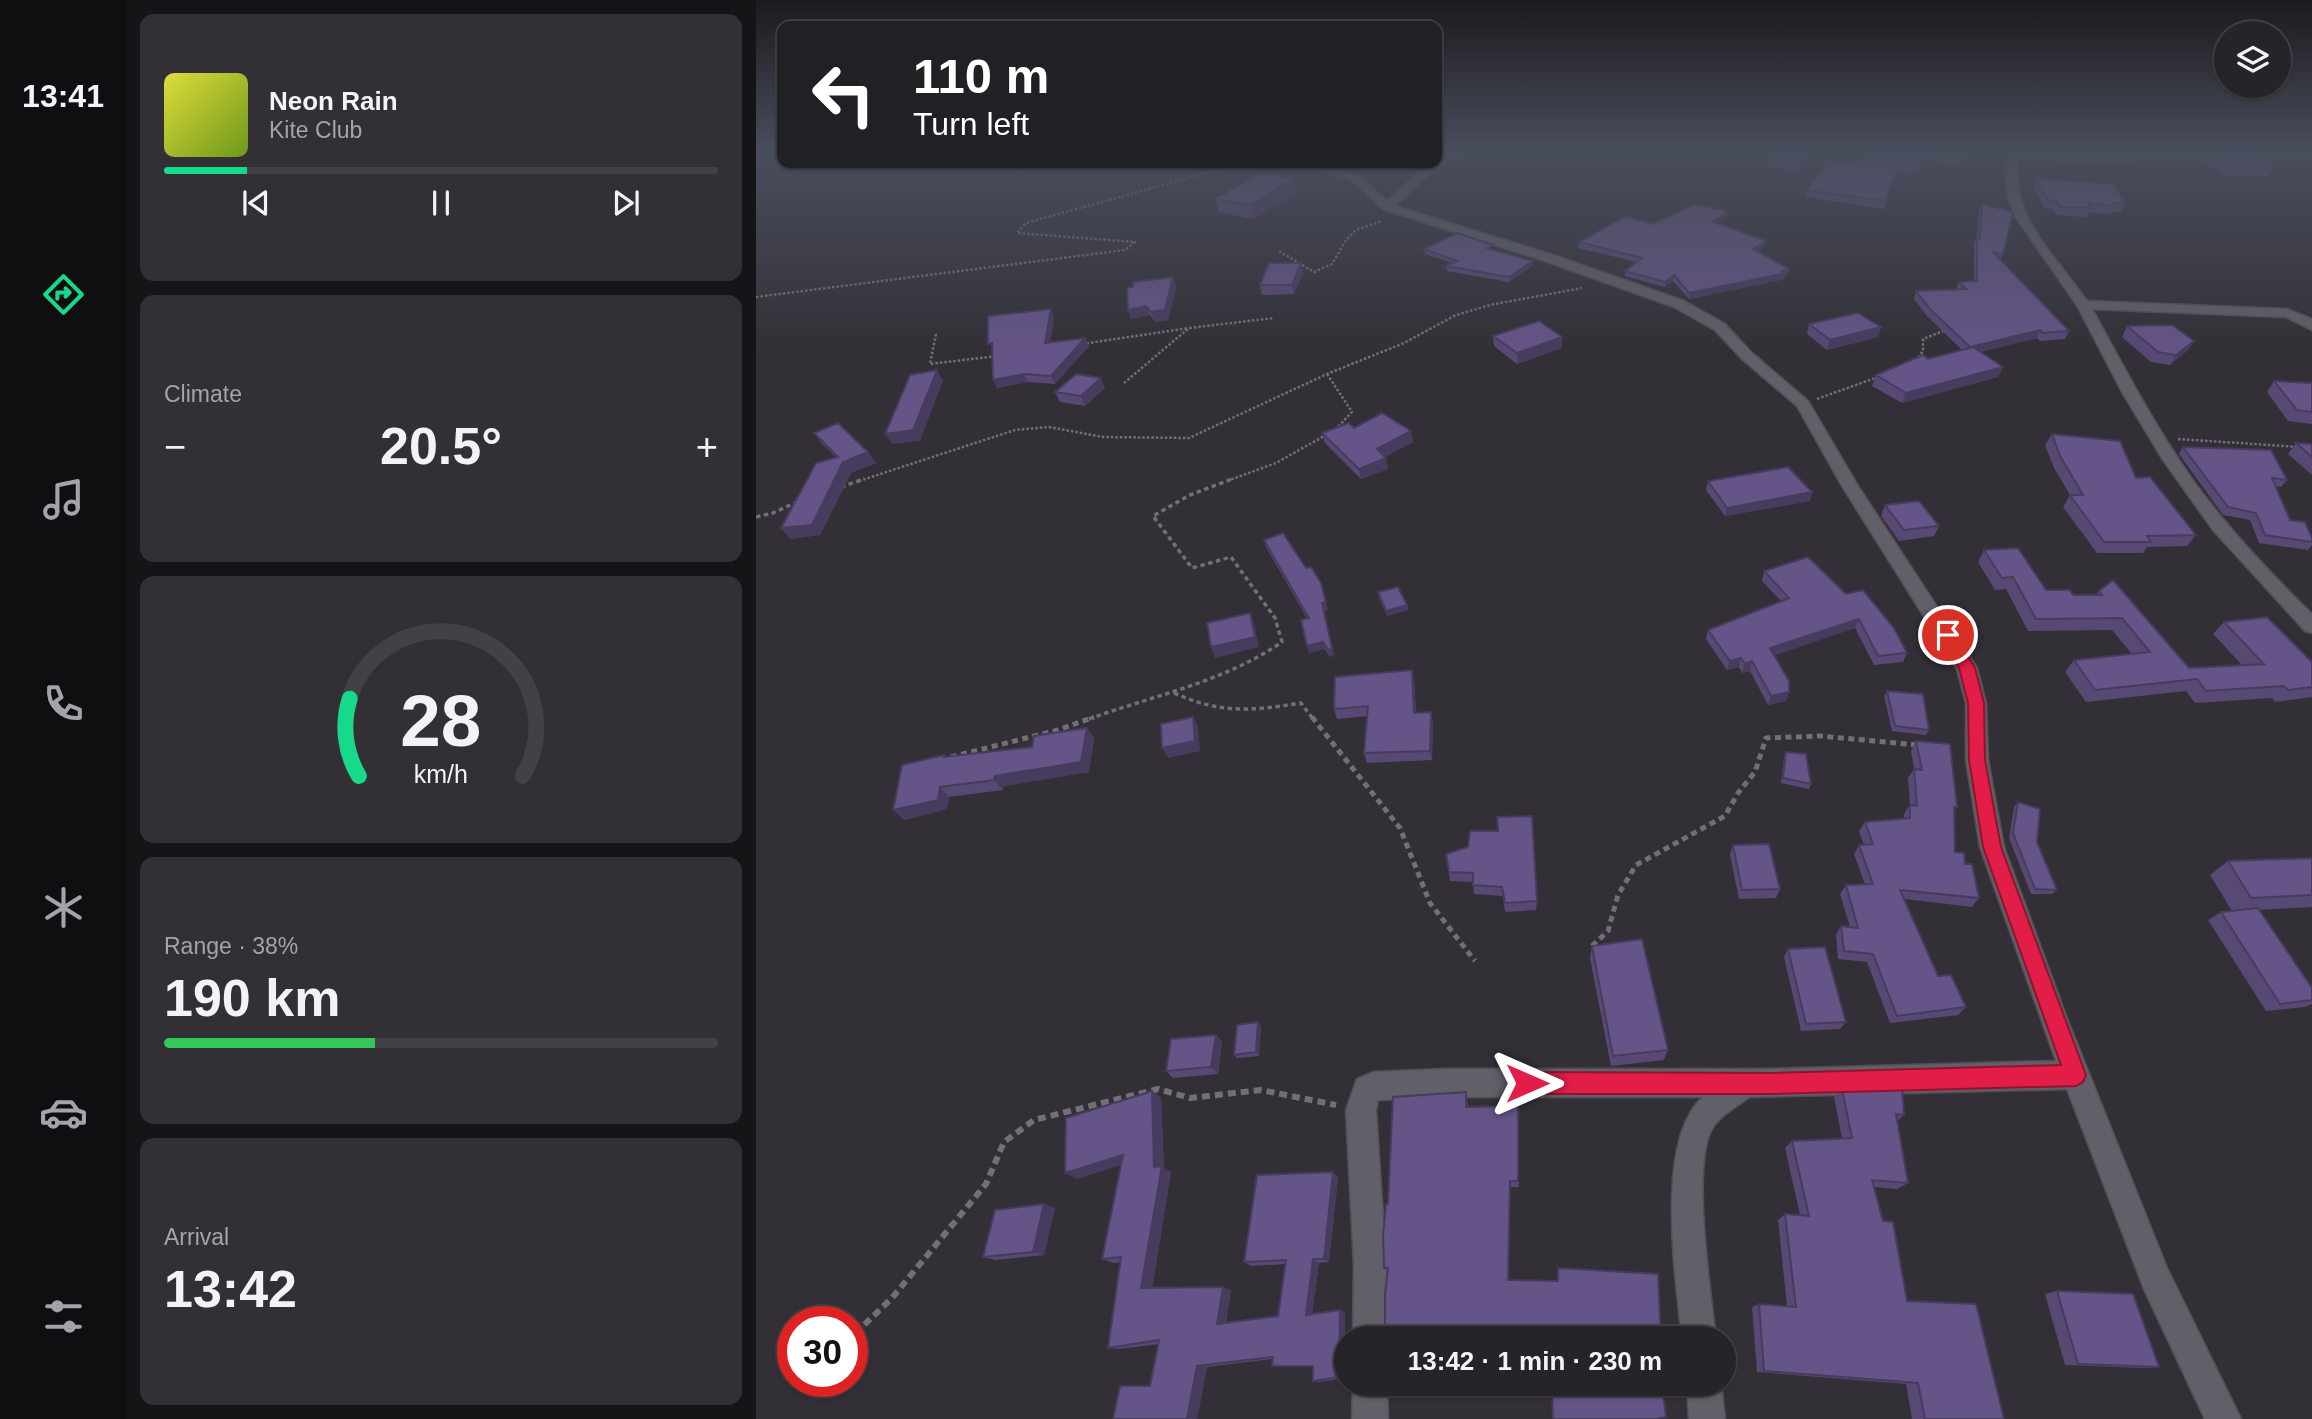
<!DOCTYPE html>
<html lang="en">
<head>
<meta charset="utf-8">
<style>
	body { margin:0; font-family:Helvetica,sans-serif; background:#323034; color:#f1f3f6; height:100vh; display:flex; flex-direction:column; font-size:26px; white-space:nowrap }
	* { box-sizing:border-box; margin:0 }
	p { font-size:23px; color:#a4a4a8 }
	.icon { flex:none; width:38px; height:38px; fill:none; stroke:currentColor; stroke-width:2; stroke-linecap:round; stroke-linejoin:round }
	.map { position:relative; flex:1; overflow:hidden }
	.drawer { display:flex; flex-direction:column; gap:14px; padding:14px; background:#151416; width:630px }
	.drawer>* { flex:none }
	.top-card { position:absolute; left:21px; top:21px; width:665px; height:147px; border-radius:14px; box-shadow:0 2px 5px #0004,0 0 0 2px #424145; background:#202124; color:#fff; overflow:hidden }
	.buttons { position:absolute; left:1458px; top:21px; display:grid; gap:14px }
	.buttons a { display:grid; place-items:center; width:77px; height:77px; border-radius:50%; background:#262428; box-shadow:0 2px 5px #0004,0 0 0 2px #424145; font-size:35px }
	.speed { position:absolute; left:21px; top:1306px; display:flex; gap:14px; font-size:35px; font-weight:700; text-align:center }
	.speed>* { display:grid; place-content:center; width:91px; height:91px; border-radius:50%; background:#262428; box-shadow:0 2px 5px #0004,0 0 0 2px #424145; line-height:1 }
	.speed .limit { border:10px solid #d22; background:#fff; color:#111 }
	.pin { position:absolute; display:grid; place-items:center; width:60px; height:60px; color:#fff; margin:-30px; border:4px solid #fff; border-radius:50%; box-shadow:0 2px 7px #0007 }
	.me { position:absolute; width:77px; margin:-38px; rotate:90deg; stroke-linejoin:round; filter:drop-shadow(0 0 5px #0008) }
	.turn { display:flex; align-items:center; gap:24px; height:147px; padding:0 21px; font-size:32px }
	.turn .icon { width:91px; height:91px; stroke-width:2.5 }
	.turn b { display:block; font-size:49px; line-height:60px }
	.big { font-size:52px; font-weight:700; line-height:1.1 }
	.drawer .tile { flex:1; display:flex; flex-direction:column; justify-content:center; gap:10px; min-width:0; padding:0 24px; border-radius:14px; background:#323034 }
	.drawer .dial { align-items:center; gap:0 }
	.dial svg { height:182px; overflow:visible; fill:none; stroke:#424145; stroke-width:7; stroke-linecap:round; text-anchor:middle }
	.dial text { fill:#f1f3f6; stroke:none }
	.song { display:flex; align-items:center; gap:21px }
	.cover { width:84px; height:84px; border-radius:10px; background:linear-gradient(135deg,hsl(60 70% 55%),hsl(80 70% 35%)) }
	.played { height:7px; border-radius:4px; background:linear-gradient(90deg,#16d989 15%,#424145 15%) }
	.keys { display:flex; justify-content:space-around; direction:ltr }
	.heat { display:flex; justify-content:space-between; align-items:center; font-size:38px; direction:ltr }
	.charge { height:10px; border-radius:5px; background:linear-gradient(90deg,#34c759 38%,#424145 0) }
	.trip { position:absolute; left:578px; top:1326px; width:402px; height:70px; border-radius:35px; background:#262428; box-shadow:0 2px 5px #0004,0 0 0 2px #424145; font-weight:700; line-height:70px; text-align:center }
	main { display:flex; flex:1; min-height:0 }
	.dock { display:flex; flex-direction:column; width:126px; justify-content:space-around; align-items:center; background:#0f0e10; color:#a4a4a8 }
	.dock .icon { width:49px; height:49px }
	.dock .selected { color:#16d989 }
	.dock b { font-size:32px; color:#f1f3f6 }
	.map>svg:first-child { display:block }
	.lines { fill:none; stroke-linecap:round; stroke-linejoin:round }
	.minor-casing { stroke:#514f54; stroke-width:3 }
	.path-far3 { stroke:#727075; stroke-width:2.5; stroke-dasharray:2.5 2; stroke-linecap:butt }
	.path-far2 { stroke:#727075; stroke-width:3.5; stroke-dasharray:4.5 3.5; stroke-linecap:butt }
	.path-far1 { stroke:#727075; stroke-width:5; stroke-dasharray:6 4.5; stroke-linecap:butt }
	.path { stroke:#727075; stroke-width:6; stroke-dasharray:8 5; stroke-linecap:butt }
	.minor { fill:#615f67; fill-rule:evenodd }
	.wall { fill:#574874 }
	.shaded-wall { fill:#473b5e }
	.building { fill:#655487; stroke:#473b5e; stroke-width:2 }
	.route { fill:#e11d48; stroke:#92132f; stroke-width:2 }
</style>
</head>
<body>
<main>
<nav class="dock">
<b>13:41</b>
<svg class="icon selected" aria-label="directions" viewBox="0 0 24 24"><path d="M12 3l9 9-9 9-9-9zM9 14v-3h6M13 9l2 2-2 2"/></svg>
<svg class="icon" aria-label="music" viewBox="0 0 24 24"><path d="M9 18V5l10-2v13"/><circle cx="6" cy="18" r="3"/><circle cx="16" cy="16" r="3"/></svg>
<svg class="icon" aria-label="phone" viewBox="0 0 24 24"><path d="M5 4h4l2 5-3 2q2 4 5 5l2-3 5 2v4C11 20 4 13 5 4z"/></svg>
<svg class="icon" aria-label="climate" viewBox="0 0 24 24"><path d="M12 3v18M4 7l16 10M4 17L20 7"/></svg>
<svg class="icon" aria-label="car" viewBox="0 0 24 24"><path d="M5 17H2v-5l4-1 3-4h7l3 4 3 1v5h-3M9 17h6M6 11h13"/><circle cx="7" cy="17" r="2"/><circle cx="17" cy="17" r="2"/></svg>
<svg class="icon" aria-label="filters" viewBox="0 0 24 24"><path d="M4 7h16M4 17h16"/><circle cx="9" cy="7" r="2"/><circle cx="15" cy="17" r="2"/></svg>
</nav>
<section class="drawer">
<div class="tile">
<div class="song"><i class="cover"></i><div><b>Neon Rain</b><p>Kite Club</p></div></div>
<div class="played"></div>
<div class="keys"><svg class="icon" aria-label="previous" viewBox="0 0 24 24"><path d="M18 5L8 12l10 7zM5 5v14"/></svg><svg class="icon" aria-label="pause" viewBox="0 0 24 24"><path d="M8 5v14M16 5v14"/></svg><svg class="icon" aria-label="next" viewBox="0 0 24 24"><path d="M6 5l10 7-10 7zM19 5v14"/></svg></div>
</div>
<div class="tile"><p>Climate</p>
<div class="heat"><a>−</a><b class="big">20.5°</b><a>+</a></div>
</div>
<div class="tile dial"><svg viewBox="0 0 100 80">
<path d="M14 69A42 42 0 1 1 86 69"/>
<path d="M14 69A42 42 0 0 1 10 35" stroke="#16d989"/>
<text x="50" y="56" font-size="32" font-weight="700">28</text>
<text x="50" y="72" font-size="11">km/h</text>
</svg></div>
<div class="tile"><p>Range · 38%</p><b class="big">190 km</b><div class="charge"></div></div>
<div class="tile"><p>Arrival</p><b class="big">13:42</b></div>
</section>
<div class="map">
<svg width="1556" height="1419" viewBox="0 0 1556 1419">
	<rect width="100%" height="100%" fill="#323036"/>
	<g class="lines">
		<g class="minor-casing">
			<path id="minor" d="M692 153H704L667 179 639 206 800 256 928 301 969 324 995 352 1052 401 1102 486 1221 668 1230 703 1232 760 1248 847 1310 1016 1411 1268 1485 1419H1449L1388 1289 1311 1089 993 1097C982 1106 963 1116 956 1129 935 1165 955 1295 960 1339H926C920 1279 898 1140 947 1097H689L622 1100 620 1110 630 1265 631 1339H597L598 1265 590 1110 601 1079 617 1072 689 1069H1016L1300 1061 1224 847 1210 760V703L1201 669 1086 486 1041 406 985 358 959 330 918 307 792 262 627 209 598 182 547 163H561L606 178 631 201 659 175Z
				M1253 153H1556V157L1316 161 1262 157C1253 216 1300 256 1331 301L1531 309 1556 319V330L1530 317 1336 309C1368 367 1398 425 1436 479 1471 528 1513 572 1556 614V633L1549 631 1457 530 1407 460 1366 392 1322 307 1259 216 1252 196 1249 175Z
				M597 1384H631L632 1419H596Z
				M931 1384H965L969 1419H933Z"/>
		</g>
		<path class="path-far3" d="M523 251 558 272 576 264 590 240 600 230 626 221
			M0 297 369 250 379 242 261 233 270 223 487 163
			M180 334 174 364 241 356
			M326 344 433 328
			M1159 361 1167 351V339L1187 331
			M571 374 596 412 580 429
			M368 383 433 328 518 318
			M1061 399 1122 377
			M1422 439 1543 447
			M103 481 259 430 293 427 347 437 433 438 571 374 648 343 700 315 734 305 826 288
			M471 481 520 463 570 435"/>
		<path class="path-far2" d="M85 487 108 479
			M0 517 17 513 43 501
			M418 693C465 714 495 711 545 703L557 719
			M333 719C399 695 468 682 526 642L519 618 475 557 436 568 397 516 434 495 476 479"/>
		<path class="path-far1" d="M556 717 644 828 674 903 719 961
			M195 757 302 730 338 717
			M836 946 852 931 862 895 880 865 969 816 982 793 999 772 1010 738 1064 736 1162 745"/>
		<path class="path" d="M96 1328 108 1325 136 1298 230 1184 248 1142 278 1120 402 1089 434 1098 505 1090 580 1105"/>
		<use href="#minor" class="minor"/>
	</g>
	<path class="wall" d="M1059 153 1039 171 1014 166 1015 158Z
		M1114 153H1211L1203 166 1168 160 1162 175 1141 172 1127 209 1050 197 1051 190 1101 165Z
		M1451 153H1495L1518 167 1512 176H1467L1447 161Z
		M432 163H458L447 167Z
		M538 179 541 193 497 219 463 212 459 199Z
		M1281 179 1369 203 1365 212 1356 211 1355 214 1333 212 1331 217 1300 215 1297 209 1288 208 1277 187Z
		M1226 204 1247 254 1244 260 1313 331 1309 339 1284 341 1281 338 1224 352 1247 367 1242 377 1146 403 1116 386 1120 375 1172 359 1206 350 1171 316 1158 299 1160 291 1200 289 1203 282 1218 281V243L1221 236 1223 211Z
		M971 217 962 223 1011 241 1010 246 1001 251 1033 269 1032 274 1029 275V279L933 299 917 281 909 287 869 276V271L880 262 822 248 823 242 896 224Z
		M668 249H738L737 250 777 265 753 282 691 271 690 266 696 263 669 254Z
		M545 263 547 273 538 294 506 295 504 285Z
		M420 287 412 320 399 322 394 315 375 319 372 310Z
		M298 317 294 342 329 338 333 346 299 384 272 382 241 388Z
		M1053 324 1125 327 1122 337 1071 350 1051 334Z
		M1371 326 1438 341 1431 351 1414 365 1395 362 1366 337Z
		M737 336 806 348 761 364 738 346Z
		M1518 381 1556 383V424L1532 421 1511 392Z
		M349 388 329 406 304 402 299 392Z
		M598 428 655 431 657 442 629 457 632 469 605 479 569 443 566 433Z
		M58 433 120 463 95 473 64 535 34 539 80 457 66 444Z
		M1296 434 1380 478 1440 535 1431 546 1391 547 1387 553H1341L1307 507 1314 495 1298 468 1289 445Z
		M1540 443 1556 444V475L1532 454Z
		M1427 447 1531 480 1525 487 1519 486 1534 520 1556 538V545L1552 550 1503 543 1494 520 1467 515 1423 454Z
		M952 481 1054 501 969 516 950 490Z
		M1129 505 1183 526 1178 536 1143 541 1125 516Z
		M508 540 572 610 568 611 578 655 574 657 569 649 553 653 551 618 510 547Z
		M1228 550 1290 590 1317 595H1340L1343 591 1433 668 1486 665 1457 634 1468 622 1556 662V697L1519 702 1516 698 1439 703 1430 691 1330 702 1309 672 1318 660 1376 654 1356 630 1272 631 1250 589 1239 590 1222 562Z
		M1052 557 1151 653 1147 662 1118 665 1099 628 1018 655 1033 692 1030 701 1012 705 994 671 986 673 983 667 971 670 950 639 952 630 1025 601 1006 581 1008 571Z
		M622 592 651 605 652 610 631 616 623 598Z
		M658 679 660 713 677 722 676 760 611 763 608 753 612 716 581 719 578 709Z
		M1131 691 1173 730 1170 735 1136 731 1128 696Z
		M331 728 338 738 333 772 248 786 247 790 193 797 191 809 148 820 190 757 276 747Z
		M1160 741 1201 807 1198 811 1199 852 1209 864 1223 898 1216 907 1149 899 1182 976 1210 1007 1202 1015 1134 1023 1111 962 1082 959 1080 935 1085 926 1094 927 1084 894 1090 885H1109L1098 854 1103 845H1108L1103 831 1109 822 1148 819V814L1154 805 1152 778 1158 769 1155 751Z
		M1030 752 1055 784 1053 789 1025 783 1028 757Z
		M1262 802 1281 842 1301 890 1296 894H1275L1253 838 1258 807Z
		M977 845 1024 889 1020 898 983 899 974 855Z
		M690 854 781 901 780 910 749 912 747 896 718 894 717 882 694 881Z
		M1556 858V907L1503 910 1556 988V1004L1549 1007 1510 1011 1452 920 1465 912 1476 911 1454 875 1472 861Z
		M836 946 912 1050 908 1060 855 1066 834 958Z
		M1032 949 1090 1022 1084 1029 1045 1031 1028 957Z
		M502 1022 505 1026 503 1056 481 1058 478 1055Z
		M466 1042 462 1074 417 1078 410 1071Z
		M1086 1089 1148 1115 1141 1121 1152 1183 1141 1189 1118 1187 1151 1301 1248 1419H1156L1150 1384 1001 1372 996 1307 1003 1304 1031 1306 1022 1220 1029 1214 1044 1215 1029 1148 1036 1141 1086 1138 1078 1097Z
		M396 1091 405 1098 408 1168 415 1172 396 1288 475 1290 470 1323 522 1316 530 1264 495 1266 488 1262 577 1172 582 1178 573 1262 563 1263 556 1314 584 1310 589 1312 588 1378 563 1382 557 1381V1367L516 1366V1359L451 1367 441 1419H357L394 1386 403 1344 363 1349 352 1348 364 1262 358 1263 346 1259 365 1164 321 1179Z
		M710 1092 712 1107 762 1106 763 1187H754L752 1280 801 1281 802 1268 902 1274 629 1337 632 1271 628 1268 632 1204Z
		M288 1204 299 1208 288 1255 239 1260 227 1257Z
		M1301 1291 1403 1367 1388 1368 1309 1365 1289 1294Z"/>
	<path class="shaded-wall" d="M1052 153H1059L1039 171 1041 163Z
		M446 163H458L447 167Z
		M538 179 541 193 497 219 494 205Z
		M972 211 971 217 957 227V222Z
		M1011 241 1010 246 996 254 997 249Z
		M777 261V265L753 282V277Z
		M545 263 547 273 538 294 536 285Z
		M1033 269 1032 274 1029 275V279L933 299V293Z
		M918 275 917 281 909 287V282Z
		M417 277 420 287 412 320 399 322 395 312Z
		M390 306 394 315 375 319 372 310Z
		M295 309 298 317 293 351 289 343Z
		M1125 327 1122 337 1071 350 1074 340Z
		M1284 330 1281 338 1211 355 1214 347Z
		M806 337V348L761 364V353Z
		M329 338 333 346 299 384 295 376Z
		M1438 341 1431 351 1414 365 1420 355Z
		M1247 367 1242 377 1146 403 1150 393Z
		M181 370 187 381 164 441 136 444 129 434Z
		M268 374 272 382 241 388 237 380Z
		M345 378 349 388 329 406 325 396Z
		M655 431 657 442 623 460 621 449Z
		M112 452 120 463 95 473 64 535 34 539 25 528 87 462Z
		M630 458 632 469 605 479 603 469Z
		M1056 492 1054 501 969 516 971 508Z
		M570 602 572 610 568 611 578 655 574 657 572 650 566 603Z
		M651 605 652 610 631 616 630 611Z
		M494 613 498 623 503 647 459 658 455 647Z
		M1103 619 1099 628 1011 658 1014 648Z
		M567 642 569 649 553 653 551 646Z
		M985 658 983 667 971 670 974 661Z
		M996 661 994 671 986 673 989 664Z
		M656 670 658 679 660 722 658 713Z
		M1033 692 1030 701 1012 705 1015 696Z
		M675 712 677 722 676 760 674 751Z
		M437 717 442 727 444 751 412 758 406 748Z
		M331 728 338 738 333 772 248 786 247 790 238 780 239 776Z
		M184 787 193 797 191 809 148 820 137 810Z
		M502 1022 505 1026 503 1056 500 1052Z
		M460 1035 466 1042 462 1074 455 1067Z
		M396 1091 405 1098 408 1168 415 1172 396 1291 385 1288 398 1167Z
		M367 1155 377 1161 321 1179 309 1173Z
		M577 1172 582 1178 573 1262 568 1259Z
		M288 1204 299 1208 288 1255 277 1252Z
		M557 1259 563 1263 556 1317 550 1315Z
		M467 1287 475 1290 469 1326 461 1324Z
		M584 1310 589 1312 588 1378 583 1377Z
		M441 1366 451 1367 441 1419H431Z"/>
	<path class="building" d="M1021 153H1052L1041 163 1015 158Z
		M1114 153H1170L1164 167 1143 164 1129 201 1051 190 1073 161 1101 165Z
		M1175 153H1209L1206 159Z
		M1452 153H1495L1518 167H1472Z
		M505 173 538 179 494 205 459 199Z
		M1281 179 1358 184 1369 203H1357L1359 206 1332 203 1335 208 1304 207 1300 201 1292 200Z
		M940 204 972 211 957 222 1011 241 997 249 1033 269 1026 271 1030 273 933 293 918 275 909 282 869 271 886 258 823 242 870 216 896 224Z
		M1226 204 1257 212 1247 254 1237 252 1313 331 1287 333 1284 330 1214 347 1174 309 1160 291 1210 289 1203 282 1221 281V236L1224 239Z
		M701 233 737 245 731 248 777 261 753 277 690 266 701 261 668 249Z
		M513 263H545L536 285H504Z
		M417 277 409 310 395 312 390 306 372 310 371 288 377 287 378 282Z
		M295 309 289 343 329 338 295 376 268 374 237 380 236 343 232 344V316Z
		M1102 313 1125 327 1074 340 1053 324Z
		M783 321 806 337 761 353 737 336Z
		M1416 325 1438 341 1420 355 1402 352 1371 326Z
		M1217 347 1247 367 1150 393 1120 375 1167 355 1172 359Z
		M181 370 157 430 129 434 154 375Z
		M320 374 345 378 325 396 299 392Z
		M1518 381 1556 383V412L1541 410Z
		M626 413 655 431 621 449 630 458 603 469 566 433 593 423 598 428Z
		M82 423 112 452 87 462 56 525 25 528 60 463 82 457 58 433Z
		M1296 434 1364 441 1380 478 1394 477 1440 535 1391 536 1395 542H1348L1314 495H1327L1304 456Z
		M1540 443 1556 444V457Z
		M1427 447 1515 450 1531 480 1516 478 1534 520 1549 522 1556 538V542L1509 535 1500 513 1472 507Z
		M1032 467 1056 492 971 508 952 481Z
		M1163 501 1183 526 1148 530 1129 505Z
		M527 533 550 568 555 567 565 583 570 602 566 603 576 648 572 650 567 642 551 646 545 620 553 618 508 540Z
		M1262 548 1290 590H1314L1317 595H1346L1343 591 1357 580 1433 668 1508 664 1468 622 1511 617 1556 662V687L1532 690 1528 686 1450 691 1441 679 1339 690 1318 660 1394 652 1366 618 1280 619 1257 577 1246 578 1228 550Z
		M1052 557 1090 594 1107 590 1138 628 1151 653 1122 656 1103 619 1014 648 1033 681V692L1015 696 996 661 989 664 985 658 974 661 952 630 1033 598 1008 571Z
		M642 587 651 605 630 611 622 592Z
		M494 613 499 637 455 647 451 623Z
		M656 670 658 713 675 712 674 751 608 753 612 706 578 709 579 677Z
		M1131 691 1167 694 1173 730 1139 726Z
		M437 717 439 741 406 748 405 724Z
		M331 728 325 762 239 776 238 780 184 787 182 800 137 810 146 765 188 755V757L276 747 278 736Z
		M1160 741 1194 744 1201 807H1198L1199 852 1208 853 1209 864H1216L1223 898 1144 890 1182 976 1195 975 1210 1007 1141 1016 1117 954 1088 951 1085 926 1102 928 1090 885 1117 884 1103 845 1117 844 1109 822 1154 818V805L1161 806 1158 769 1166 770Z
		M1030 752 1050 754 1055 784 1027 778Z
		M1262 802 1284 809 1281 842 1301 890 1279 889 1257 833Z
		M776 816 781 901 749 903 746 887 717 885V873L693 872 690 854 712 847 714 831H742L741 817Z
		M1013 844 1024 889 986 890 977 845Z
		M1556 858V895L1495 898 1472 861Z
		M1502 908 1556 988V1000L1524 1004 1465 912Z
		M886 939 912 1050 857 1056 836 946Z
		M1069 947 1090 1022 1050 1024 1032 949Z
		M502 1022 500 1052 478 1055 481 1025Z
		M460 1035 455 1067 410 1071 415 1039Z
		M1146 1088 1148 1115 1140 1114 1152 1183 1116 1180 1127 1221 1137 1222 1151 1301 1220 1304 1248 1419H1169L1162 1383 1008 1371 1003 1304 1040 1307 1029 1214 1053 1216 1036 1141 1096 1138 1086 1089Z
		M396 1091 398 1167 406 1166 385 1288 467 1287 461 1324 522 1316 530 1260 488 1262 501 1175 577 1172 568 1259H557L550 1315 584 1310 583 1377 557 1381V1366H516L517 1357 441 1366 431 1419H357L364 1386H394L403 1340 352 1348 365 1257 346 1259 367 1155 309 1173 310 1118Z
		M710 1092V1107L762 1106V1181H754L752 1280 802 1281V1268L902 1274 905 1339H625L629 1337V1294L632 1268H628L627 1236 630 1204H632L637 1097Z
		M288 1204 277 1252 227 1257 239 1210Z
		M1301 1291 1377 1294 1403 1367 1322 1364Z
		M777 1384H906L910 1417 903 1418V1419H797L796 1392 777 1393Z"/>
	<linearGradient id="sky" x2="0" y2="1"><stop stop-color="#1c1a1e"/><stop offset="0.43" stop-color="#494e5d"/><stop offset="1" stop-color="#494e5d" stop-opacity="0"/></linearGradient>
	<rect width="1556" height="352" fill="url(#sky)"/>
	<path class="route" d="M1192 630 1197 632 1219 668 1228 703 1229 760 1245 847 1330 1075 1327 1082 1320 1086 1016 1094H771L763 1091 760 1083 763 1076 771 1072 1016 1073 1305 1065 1227 847 1213 760 1212 703 1203 668 1184 635Z"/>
</svg>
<div class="buttons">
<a><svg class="icon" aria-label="layers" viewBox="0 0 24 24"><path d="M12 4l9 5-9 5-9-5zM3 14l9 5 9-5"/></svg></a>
</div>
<div class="speed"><div class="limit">30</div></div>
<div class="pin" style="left:1192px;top:635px;background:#d93025"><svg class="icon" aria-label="arrive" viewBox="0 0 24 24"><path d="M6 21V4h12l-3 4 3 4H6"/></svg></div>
<svg class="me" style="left:771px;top:1083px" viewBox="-20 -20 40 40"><path d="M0-17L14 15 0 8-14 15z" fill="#e11d48" stroke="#fff" stroke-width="4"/></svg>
<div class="trip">13:42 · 1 min · 230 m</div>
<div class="top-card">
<div class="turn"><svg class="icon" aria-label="left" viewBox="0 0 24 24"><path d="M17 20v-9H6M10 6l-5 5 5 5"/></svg><div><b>110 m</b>Turn left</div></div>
</div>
</div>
</main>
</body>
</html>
